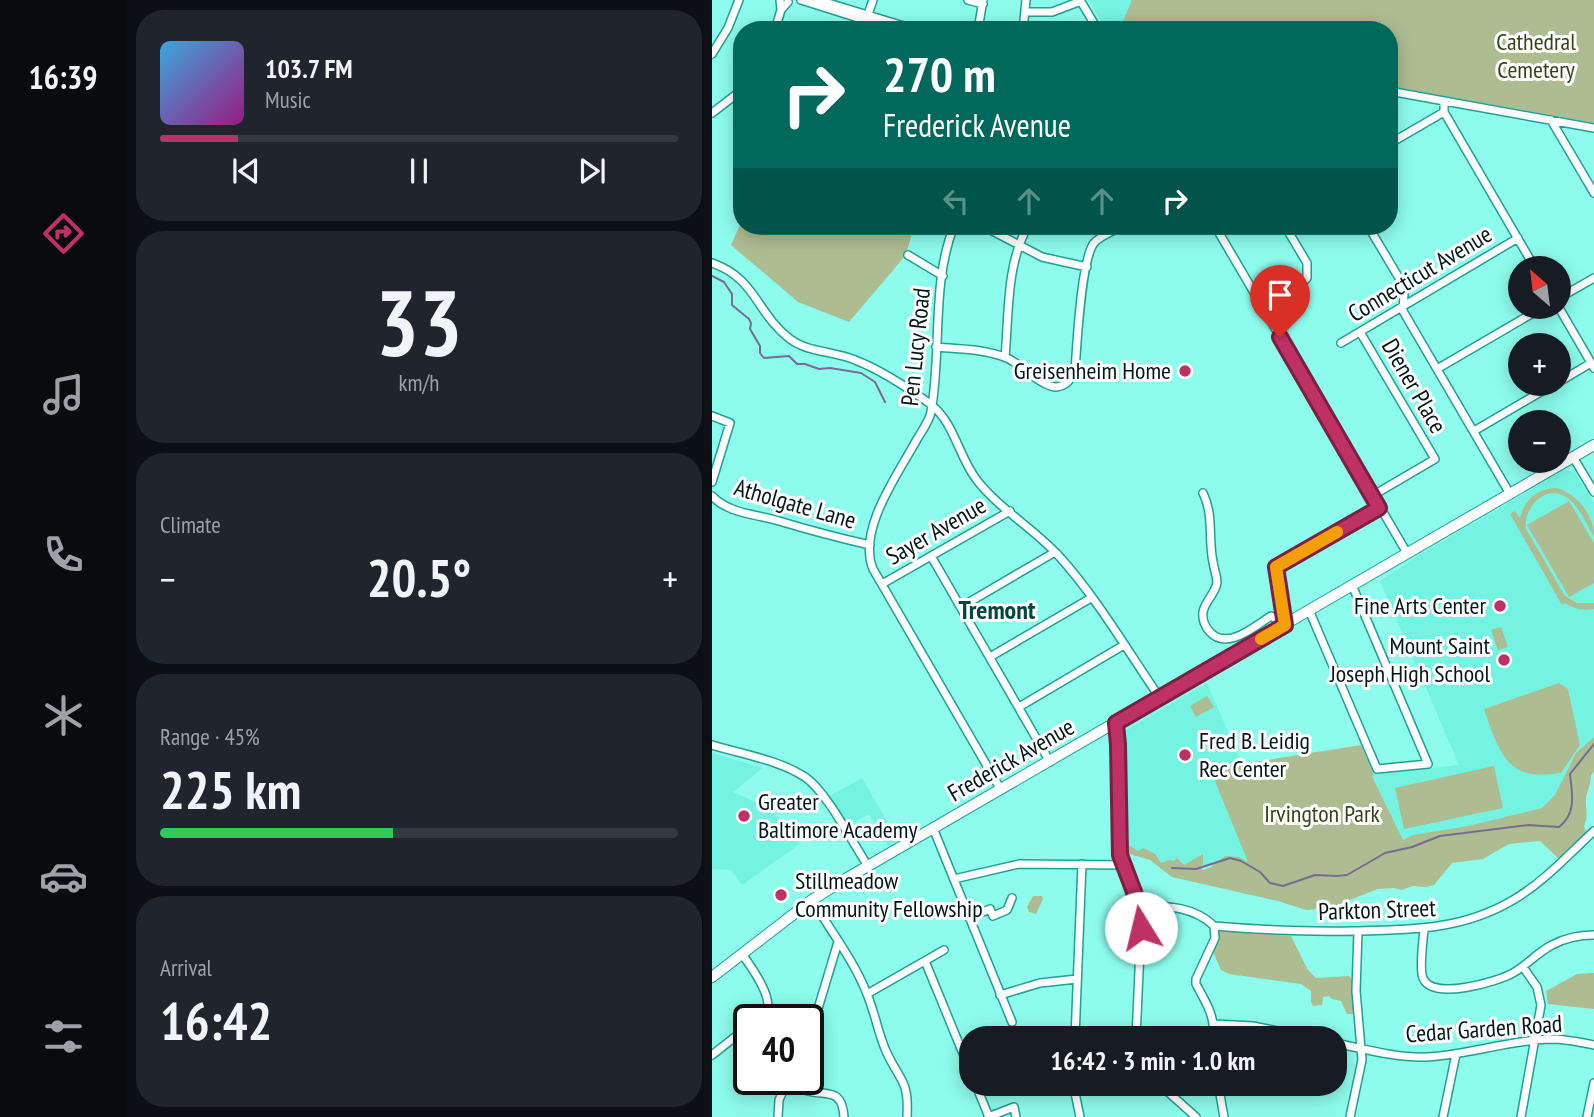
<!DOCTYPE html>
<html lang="en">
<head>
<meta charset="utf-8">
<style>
	body { margin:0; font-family:"PT Sans Narrow",sans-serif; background:#20242c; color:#f1f3f6; height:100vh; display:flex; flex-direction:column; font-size:26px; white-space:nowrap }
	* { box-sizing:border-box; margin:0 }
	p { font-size:23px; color:#9ea1a6 }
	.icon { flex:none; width:38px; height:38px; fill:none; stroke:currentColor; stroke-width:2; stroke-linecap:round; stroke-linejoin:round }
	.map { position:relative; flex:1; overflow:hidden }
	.side { display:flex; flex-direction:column; gap:10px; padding:10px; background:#0d0f14; width:586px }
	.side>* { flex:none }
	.hud { position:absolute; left:21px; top:21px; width:665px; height:214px; border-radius:28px; box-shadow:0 4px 18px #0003; background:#00695c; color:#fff; overflow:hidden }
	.needle { width:46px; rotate:332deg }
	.buttons { position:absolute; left:796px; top:256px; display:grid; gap:14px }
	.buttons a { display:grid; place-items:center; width:63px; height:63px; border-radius:50%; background:#171b24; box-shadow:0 4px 18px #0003; font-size:35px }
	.speed { position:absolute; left:21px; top:1004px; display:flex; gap:14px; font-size:35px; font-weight:700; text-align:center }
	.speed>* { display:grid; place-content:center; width:91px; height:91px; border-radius:50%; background:#171b24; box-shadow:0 4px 18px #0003; line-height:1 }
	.speed .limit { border:4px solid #111; border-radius:10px; background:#fff; color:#111 }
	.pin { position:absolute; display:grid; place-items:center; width:60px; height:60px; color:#fff; margin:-72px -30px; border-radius:50% 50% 50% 0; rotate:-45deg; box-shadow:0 0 7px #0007 }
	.pin .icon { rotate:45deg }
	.me { position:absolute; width:77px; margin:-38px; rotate:351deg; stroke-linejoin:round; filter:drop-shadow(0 0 5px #0008) }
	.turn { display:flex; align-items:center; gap:24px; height:147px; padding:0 35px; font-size:32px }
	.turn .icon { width:91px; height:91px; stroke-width:2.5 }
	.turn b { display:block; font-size:49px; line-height:60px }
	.lanes { display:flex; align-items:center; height:66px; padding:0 35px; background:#0003; justify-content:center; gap:35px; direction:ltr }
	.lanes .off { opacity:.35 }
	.big { font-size:52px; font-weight:700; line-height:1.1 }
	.side .tile { flex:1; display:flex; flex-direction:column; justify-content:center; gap:10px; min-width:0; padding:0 24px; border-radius:28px; background:#20242c }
	.side .dial { align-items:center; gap:0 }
	.dial b { font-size:91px; line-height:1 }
	.song { display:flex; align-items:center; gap:21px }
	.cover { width:84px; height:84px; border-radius:10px; background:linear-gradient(135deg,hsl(200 70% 55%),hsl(310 70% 35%)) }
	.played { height:7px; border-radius:4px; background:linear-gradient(90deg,#be3164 15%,#363941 15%) }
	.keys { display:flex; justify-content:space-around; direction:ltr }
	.heat { display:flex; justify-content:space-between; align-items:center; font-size:38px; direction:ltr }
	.charge { height:10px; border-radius:5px; background:linear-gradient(90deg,#34c759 45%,#363941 0) }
	.trip { position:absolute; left:247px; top:1026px; width:388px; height:70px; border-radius:28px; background:#171b24; box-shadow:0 4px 18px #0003; font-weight:700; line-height:70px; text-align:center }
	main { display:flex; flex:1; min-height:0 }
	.tabs { display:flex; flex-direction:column; width:126px; justify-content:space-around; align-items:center; background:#090b0e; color:#9ea1a6 }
	.tabs .icon { width:49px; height:49px }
	.tabs .on { color:#be3164 }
	.tabs b { font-size:32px; color:#f1f3f6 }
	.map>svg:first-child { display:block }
	.built { fill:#75f3e2 }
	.green { fill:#adbc91 }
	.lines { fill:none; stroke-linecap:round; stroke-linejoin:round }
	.stream { stroke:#766c93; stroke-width:2 }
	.minor-casing { stroke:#219f91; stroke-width:10 }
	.major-casing { stroke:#219f91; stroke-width:12 }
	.minor { stroke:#fff; stroke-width:7 }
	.major { stroke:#fff; stroke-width:10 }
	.route-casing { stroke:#7c2041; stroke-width:18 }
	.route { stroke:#be3164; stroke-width:12 }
	.slow { stroke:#f59e0b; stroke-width:12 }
	.poi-dot { fill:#be3164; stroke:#fff; stroke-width:2.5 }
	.labels { text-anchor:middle; stroke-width:6; stroke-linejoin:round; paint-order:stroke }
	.park-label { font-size:24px; fill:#354316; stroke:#fff }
	.street-label { font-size:24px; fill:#011714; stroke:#fff }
	.poi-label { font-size:24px; fill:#011714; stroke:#fff; text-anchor:end }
	.neighbourhood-label { font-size:26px; font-weight:bold; fill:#014740; stroke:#fff }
</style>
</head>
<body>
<main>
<nav class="tabs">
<b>16:39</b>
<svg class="icon on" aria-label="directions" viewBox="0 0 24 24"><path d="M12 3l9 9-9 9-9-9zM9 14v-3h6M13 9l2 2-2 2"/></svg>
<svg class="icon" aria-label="music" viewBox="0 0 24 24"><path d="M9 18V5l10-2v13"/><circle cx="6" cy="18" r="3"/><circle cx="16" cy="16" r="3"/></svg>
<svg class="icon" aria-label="phone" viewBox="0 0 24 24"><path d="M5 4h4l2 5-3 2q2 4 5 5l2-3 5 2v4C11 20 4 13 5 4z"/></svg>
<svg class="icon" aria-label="climate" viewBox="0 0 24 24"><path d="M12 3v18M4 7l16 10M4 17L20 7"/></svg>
<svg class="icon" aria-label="car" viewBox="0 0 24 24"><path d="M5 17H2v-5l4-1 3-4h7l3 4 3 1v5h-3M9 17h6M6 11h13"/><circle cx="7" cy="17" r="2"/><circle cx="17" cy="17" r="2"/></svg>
<svg class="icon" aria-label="filters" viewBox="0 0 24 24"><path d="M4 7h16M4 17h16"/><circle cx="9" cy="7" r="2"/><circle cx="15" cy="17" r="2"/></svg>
</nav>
<section class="side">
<div class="tile">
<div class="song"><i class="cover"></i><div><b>103.7 FM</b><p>Music</p></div></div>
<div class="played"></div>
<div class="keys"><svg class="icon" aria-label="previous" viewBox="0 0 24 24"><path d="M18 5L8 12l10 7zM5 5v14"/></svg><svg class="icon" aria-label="pause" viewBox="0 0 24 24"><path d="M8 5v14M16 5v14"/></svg><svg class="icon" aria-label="next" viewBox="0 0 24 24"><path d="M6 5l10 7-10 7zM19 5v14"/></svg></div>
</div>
<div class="tile dial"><b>33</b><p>km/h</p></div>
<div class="tile"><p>Climate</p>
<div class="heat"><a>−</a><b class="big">20.5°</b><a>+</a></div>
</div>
<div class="tile"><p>Range · 45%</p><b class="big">225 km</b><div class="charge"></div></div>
<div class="tile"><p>Arrival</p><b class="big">16:42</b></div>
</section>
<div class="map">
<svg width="882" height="1117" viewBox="0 0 882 1117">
	<rect width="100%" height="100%" fill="#8dfcec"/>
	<path class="built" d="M377 0H420L407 30H394Z
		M852 470 863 472 882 503V739L838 809 692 843 660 775 747 765 668 581 706 556Z
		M495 683 530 764 499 769 541 874 517 865 449 867 434 854 413 852 411 732Z
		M0 753 51 768 21 792 50 805 77 827 88 844 30 885 19 870 0 869Z
		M150 778 186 840 176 846 157 814 136 826 117 796Z"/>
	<path class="green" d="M420 0H882V123L677 86V30H407Z
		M30 220V226H202L194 255 137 322 86 302 19 245Z
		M844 488C865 493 882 515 882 537 875 525 868 508 857 499 835 482 811 506 814 529L853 596 865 603H882V609C871 611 862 609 853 603L850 605 798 514 803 511 808 518C813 499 824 489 844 488Z
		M857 501 882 543V583L857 597 815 525Z
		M789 627 796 647 786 650 779 630Z
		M847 683 856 689 868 745 849 773C838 774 826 776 815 773 789 767 780 731 772 709Z
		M495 696 502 707 484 717 478 706Z
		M882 737V772L879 775C879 784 876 789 874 797 873 807 877 816 872 826L874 833 847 859 828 841 797 844 771 859 740 863 722 885 714 887 701 886 690 890 682 888 666 889 617 908 594 910 566 901 460 877 438 860 414 853 415 844 426 851 432 848 443 854 449 863 457 860 462 861 465 858 472 865 491 854V864L488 867 491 870 499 867 513 856 527 857 536 862 498 769 649 745 662 775 660 776 691 840 701 835 756 826 830 808 843 795 864 753Z
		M782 766 791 808 692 829 683 788Z
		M321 896H330L331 899 324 914 317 912 315 907Z
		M510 930 579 936 596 970 604 978 637 976 640 980 643 1014H635L629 1001 620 999 617 996 611 997 610 1005 601 1006 599 1002V991L589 984 517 974 509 970 501 952 508 931Z
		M882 973V1009L836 1004 834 991 865 974Z"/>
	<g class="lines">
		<path class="stream" d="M0 276 12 282 20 294V305L37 319 39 323 38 329 48 346V353L52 358 77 356 85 364H93L107 369 118 368 149 373 163 382 173 402
			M460 868 484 869 518 858 529 861 548 872 558 883 571 886 603 875 625 876 635 875 673 853 700 847 728 836 816 825 847 827C865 813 860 794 858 774L882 744"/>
		<g class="minor-casing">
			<path id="minor" d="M68 0 69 10 76 2
				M89 0 184 30
				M106 0 205 30
				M256 0 271 4
				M368 0 386 30
				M313 12H340L369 1
				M154 20 161 0
				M63 30 69 10
				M266 30 271 0
				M311 30 314 0
				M0 54 16 28 27 0
				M677 91 882 128
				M732 101V112L823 268
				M0 113 30 90
				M839 120 882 193
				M677 144 732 112
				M242 226C219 283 230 352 219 412 217 422 209 432 204 441 186 474 145 530 161 569L289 790
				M271 226 330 257 375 267
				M503 226 695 553
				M656 226 690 283 692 294 691 311 798 494
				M196 255 231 276
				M0 263C44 278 44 313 78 339 97 353 122 351 143 360 167 369 196 388 217 403 242 421 246 455 264 479 286 508 321 528 346 555 385 598 415 650 448 698
				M847 298 882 278
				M846 306 882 368
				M550 307 587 286 595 278V263L573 226
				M648 332 723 459 660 496
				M629 343 806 238
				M224 347C248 349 273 349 295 358 309 364 329 386 343 387 353 387 360 379 363 370 365 345 369 260 382 243 389 235 402 231 411 226
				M293 357C297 315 294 264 316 226
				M725 369 833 306
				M847 382 879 363
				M0 416 18 423 0 482
				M762 431 844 383
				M861 457 882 492
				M491 493C502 515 496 539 501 562 502 569 505 576 505 583 503 594 493 601 491 612 490 619 493 627 498 632 515 651 543 626 559 616L573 625
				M0 496C17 514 44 514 67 521 97 530 127 538 158 545
				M219 556 338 762
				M170 584 298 511
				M249 607 343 552
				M597 610 665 769 716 764 640 585
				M573 625 564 567 667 508
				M278 657 379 598
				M307 707 412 645
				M404 723 406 745 408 857 423 893 429 927 424 1038
				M0 745C30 754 67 760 93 777 115 792 140 842 156 866
				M221 828 300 1022
				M242 879 307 864 411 865
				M100 900C119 931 142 961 155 994 163 1013 166 1033 174 1051 188 1082 197 1079 195 1117
				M427 905C454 906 482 906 502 926L503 938 484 979V984C495 1005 502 1013 502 1038
				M257 918 278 909 281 916 295 910 300 898
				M502 926C549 930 594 932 641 931 698 930 751 930 801 900 832 882 856 855 882 831
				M712 930C711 941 707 969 711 978 720 1001 785 982 801 973 815 965 826 952 840 945 853 938 868 935 882 935
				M30 954C38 965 63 999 54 1013 53 1014 46 1019 45 1020
				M213 961 259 1073
				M155 994 232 950
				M288 995 328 983 365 979
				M503 1024 541 1026 601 1038
				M363 1038 370 864
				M96 1042 126 942
				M623 1043C653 1049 684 1058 714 1057 756 1055 797 1040 839 1039 853 1039 867 1042 882 1045
				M0 1055 37 1026
				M75 1083C82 1086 89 1089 96 1091 116 1096 130 1088 132 1117
				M263 1083 277 1117
				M361 1083 368 1117
				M446 1083 484 1117
				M506 1083 512 1117
				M66 1117 67 1100 76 1080
				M276 1117 302 1107 304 1117
				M638 1117 650 1060 644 991 646 931
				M731 1117 744 1054
				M809 1117 829 1005 825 987 811 967
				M875 1117 882 1083"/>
		</g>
		<g class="major-casing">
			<path id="major" d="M0 977 100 900 130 881 882 445"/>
		</g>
		<use href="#minor" class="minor"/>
		<use href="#major" class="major"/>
	</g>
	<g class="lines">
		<g class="route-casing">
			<path id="route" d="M429 928 427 905 408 855 406 745 404 723 573 625 564 567 667 508 568 337"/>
		</g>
		<use href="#route" class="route"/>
		<path class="slow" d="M549 639 573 625 564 567 625 532"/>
	</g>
	<g class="poi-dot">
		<circle cx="473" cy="371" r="7"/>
		<circle cx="788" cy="606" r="7"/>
		<circle cx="792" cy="660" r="7"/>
		<circle cx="473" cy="755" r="7"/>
		<circle cx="32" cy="816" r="7"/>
		<circle cx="69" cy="895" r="7"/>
	</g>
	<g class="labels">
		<g class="park-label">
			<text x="824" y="50">Cathedral<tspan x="824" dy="28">Cemetery</tspan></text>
			<text x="610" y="822">Irvington Park</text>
		</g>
		<g class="street-label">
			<text transform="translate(708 274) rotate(-31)" y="8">Connecticut Avenue</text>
			<text transform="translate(204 347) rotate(-84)" y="8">Pen Lucy Road</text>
			<text transform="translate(702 386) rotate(60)" y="8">Diener Place</text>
			<text transform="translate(83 504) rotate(16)" y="8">Atholgate Lane</text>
			<text transform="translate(224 531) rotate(-30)" y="8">Sayer Avenue</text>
			<text transform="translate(299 760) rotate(-30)" y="8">Frederick Avenue</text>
			<text transform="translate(665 910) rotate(-2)" y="8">Parkton Street</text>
			<text transform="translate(772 1029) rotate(-4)" y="8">Cedar Garden Road</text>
		</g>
		<g class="poi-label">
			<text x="459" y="379">Greisenheim Home</text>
			<text x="774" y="614">Fine Arts Center</text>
			<text x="778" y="654">Mount Saint<tspan x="778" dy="28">Joseph High School</tspan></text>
			<text x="487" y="749" text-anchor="start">Fred B. Leidig<tspan x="487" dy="28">Rec Center</tspan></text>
			<text x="46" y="810" text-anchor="start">Greater<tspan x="46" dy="28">Baltimore Academy</tspan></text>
			<text x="83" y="889" text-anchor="start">Stillmeadow<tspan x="83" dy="28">Community Fellowship</tspan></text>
		</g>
		<g class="neighbourhood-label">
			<text x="285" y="619">Tremont</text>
		</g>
	</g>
</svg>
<div class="buttons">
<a><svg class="needle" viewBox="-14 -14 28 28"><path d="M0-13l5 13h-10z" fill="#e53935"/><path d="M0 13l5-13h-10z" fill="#9ea1a6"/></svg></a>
<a>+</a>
<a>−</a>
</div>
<div class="speed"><div class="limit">40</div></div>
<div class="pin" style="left:568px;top:337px;background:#d93025"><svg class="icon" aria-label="arrive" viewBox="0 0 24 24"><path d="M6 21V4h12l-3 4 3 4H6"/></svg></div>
<svg class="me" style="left:429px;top:928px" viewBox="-20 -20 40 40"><circle r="19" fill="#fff"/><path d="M0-13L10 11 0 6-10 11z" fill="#be3164"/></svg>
<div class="trip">16:42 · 3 min · 1.0 km</div>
<div class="hud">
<div class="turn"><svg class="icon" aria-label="right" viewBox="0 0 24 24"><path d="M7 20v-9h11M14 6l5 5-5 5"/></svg><div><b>270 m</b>Frederick Avenue</div></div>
<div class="lanes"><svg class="icon off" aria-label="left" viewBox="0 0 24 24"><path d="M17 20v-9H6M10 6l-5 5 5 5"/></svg><svg class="icon off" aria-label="ahead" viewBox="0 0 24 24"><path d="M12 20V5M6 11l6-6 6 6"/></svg><svg class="icon off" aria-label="ahead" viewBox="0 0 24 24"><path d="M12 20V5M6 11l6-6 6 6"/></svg><svg class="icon" aria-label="right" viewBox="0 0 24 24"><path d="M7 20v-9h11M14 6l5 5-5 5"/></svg></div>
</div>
</div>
</main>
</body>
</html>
